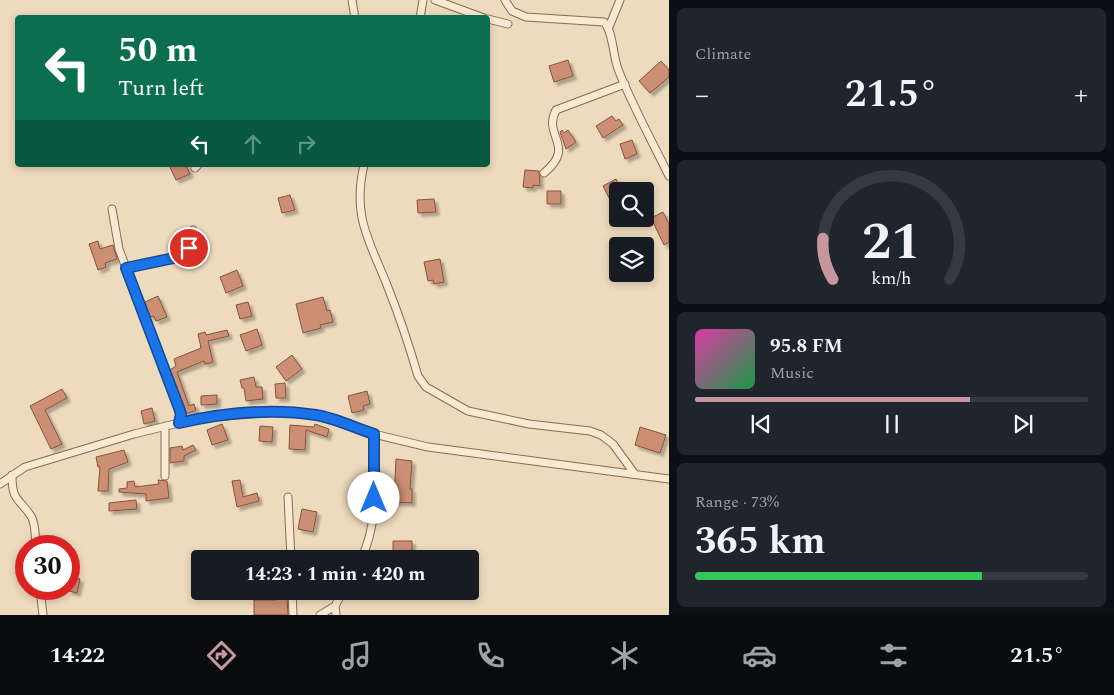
<!DOCTYPE html>
<html lang="en">
<head>
<meta charset="utf-8">
<style>
	body { margin:0; font-family:Spectral,serif; background:#20242c; color:#f1f3f6; height:100vh; display:flex; flex-direction:column; font-size:19px; white-space:nowrap }
	* { box-sizing:border-box; margin:0 }
	p { font-size:16px; color:#9ea1a6 }
	.icon { flex:none; width:28px; height:28px; fill:none; stroke:currentColor; stroke-width:2; stroke-linecap:round; stroke-linejoin:round }
	.map { position:relative; flex:1; overflow:hidden }
	.drawer { display:flex; flex-direction:column; gap:8px; padding:8px; background:#0d0f14; width:445px }
	.drawer>* { flex:none }
	.banner { position:absolute; left:15px; top:15px; width:475px; height:152px; border-radius:5px; box-shadow:0 2px 8px #0003; background:#0b6e4f; color:#fff; overflow:hidden }
	.fabs { position:absolute; left:609px; top:182px; display:grid; gap:10px }
	.fabs a { display:grid; place-items:center; width:45px; height:45px; border-radius:5px; background:#171b24; box-shadow:0 2px 8px #0003; font-size:25px }
	.speed { position:absolute; left:15px; top:535px; display:flex; gap:10px; font-size:25px; font-weight:700; text-align:center }
	.speed>* { display:grid; place-content:center; width:65px; height:65px; border-radius:50%; background:#171b24; box-shadow:0 2px 8px #0003; line-height:1 }
	.speed .limit { border:8px solid #d22; background:#fff; color:#111 }
	.pin { position:absolute; display:grid; place-items:center; width:42px; height:42px; color:#fff; margin:-21px; border:2px solid #fff; border-radius:50%; box-shadow:0 1px 5px #0007 }
	.me { position:absolute; width:55px; margin:-28px; rotate:0deg; stroke-linejoin:round; filter:drop-shadow(0 0 4px #0008) }
	.turn { display:flex; align-items:center; gap:18px; height:105px; padding:0 20px; font-size:22px }
	.turn .icon { width:65px; height:65px; stroke-width:2.5 }
	.turn b { display:block; font-size:35px; line-height:42px }
	.lanes { display:flex; align-items:center; height:48px; padding:0 20px; background:#0003; justify-content:center; gap:25px; direction:ltr }
	.lanes .off { opacity:.35 }
	.big { font-size:38px; font-weight:700; line-height:1.1 }
	.drawer .tile { flex:1; display:flex; flex-direction:column; justify-content:center; gap:8px; min-width:0; padding:0 18px; border-radius:8px; background:#20242c }
	.drawer .dial { align-items:center; gap:0 }
	.dial svg { height:130px; overflow:visible; fill:none; stroke:#363941; stroke-width:7; stroke-linecap:round; text-anchor:middle }
	.dial text { fill:#f1f3f6; stroke:none }
	.song { display:flex; align-items:center; gap:15px }
	.cover { width:60px; height:60px; border-radius:8px; background:linear-gradient(135deg,hsl(320 70% 55%),hsl(140 70% 35%)) }
	.played { height:5px; border-radius:2px; background:linear-gradient(90deg,#c8979e 70%,#363941 70%) }
	.keys { display:flex; justify-content:space-around; direction:ltr }
	.heat { display:flex; justify-content:space-between; align-items:center; font-size:28px; direction:ltr }
	.charge { height:8px; border-radius:4px; background:linear-gradient(90deg,#34c759 73%,#363941 0) }
	.trip { position:absolute; left:191px; top:550px; width:288px; height:50px; border-radius:5px; background:#171b24; box-shadow:0 2px 8px #0003; font-weight:700; line-height:50px; text-align:center }
	.dock { display:flex; height:80px; justify-content:space-around; align-items:center; background:#090b0e; color:#9ea1a6 }
	.dock .icon { width:35px; height:35px }
	.dock .on { color:#c8979e }
	.dock b { font-size:22px; color:#f1f3f6 }
	main { display:flex; flex:1; min-height:0 }
	.map>svg:first-child { display:block }
	.building { fill:#cd8f73; stroke:#86523c; filter:url(#shadow) }
	.lines { fill:none; stroke-linecap:round; stroke-linejoin:round }
	.street-casing { stroke:#866b57; stroke-width:9 }
	.street { stroke:#f9e9d1; stroke-width:7 }
	.route-casing { stroke:#114b97; stroke-width:12 }
	.route { stroke:#1a73e8; stroke-width:9 }
</style>
</head>
<body>
<main>
<div class="map">
<svg width="669" height="615" viewBox="0 0 669 615">
	<defs>
		<filter id="shadow"><feDropShadow dx="3.5" dy="3.5" stdDeviation="1" flood-color="#0004"/></filter>
	</defs>
	<rect width="100%" height="100%" fill="#eedbbe"/>
	<path class="building" d="M568 60 573 76 554 82 549 66Z
		M661 61 669 70V77L650 93 639 81Z
		M612 116 616 121 619 119 623 125 603 138 596 126Z
		M562 130 564 133 568 130 576 142 566 149 560 132Z
		M632 140 637 154 625 159 620 144Z
		M169 165H186L190 174 176 180Z
		M525 170 539 171 540 186 533 185V188L523 187Z
		M616 179 622 191H618V215L603 186Z
		M547 191H561V204H547Z
		M290 195 295 210 282 213 278 198Z
		M434 199 436 212 418 213 417 200Z
		M663 212 669 224V242L664 245 651 218Z
		M98 241 100 249 113 245 117 259 105 263 106 267 98 270 89 244Z
		M440 259 444 282 434 284 433 280 428 281 424 262Z
		M237 270 243 286 226 293 220 277Z
		M158 296 167 317 156 321 154 316 150 317 145 302Z
		M323 297 327 311 330 310 333 322 320 325 321 328 303 333 296 304Z
		M248 302 252 316 240 319 236 305Z
		M257 329 262 345 246 351 240 335Z
		M227 330 229 336 208 341 213 362 205 364 204 361 177 372 189 406 194 404 196 410 186 414 170 370 176 366 174 359 201 348 198 334 205 332 206 335Z
		M292 355 302 369 286 381 276 367Z
		M254 377 256 387H262L263 399 246 401 244 388H242L240 380Z
		M285 383 286 398H276L275 384Z
		M62 389 67 398 45 410 62 444 51 449 30 406Z
		M367 391 370 404 363 406 364 410 352 413 348 396Z
		M217 395V404L201 405V396Z
		M152 408 155 421 144 424 141 411Z
		M222 424 228 440 212 445 207 430Z
		M315 424 329 429 327 437 306 430 305 450 289 449 290 425 314 427Z
		M260 426 273 427 272 442 259 441Z
		M640 427 666 435 660 453 635 445Z
		M193 445 196 450 184 456V461L170 463V448L182 446 183 450Z
		M124 450 128 462 109 469 108 491H98L100 467H98L96 457Z
		M396 459 412 461 410 489H412V503L394 502Z
		M158 480 167 481 169 498 146 501V494L119 492V489L127 488V482L134 481 135 487 159 484Z
		M240 480 243 497 257 493 259 501 237 507 232 481Z
		M136 500 137 509 109 511V503Z
		M302 509 317 512 313 532 298 529Z
		M393 541H412V558H397V554H393Z
		M69 576 80 579 77 593 69 591Z
		M275 597H287L288 615H254V600H276Z"/>
	<g class="lines">
		<g class="street-casing">
			<path id="street" d="M352 0 355 18
				M435 0 484 18
				M505 0 512 11 526 17 604 22C613 31 613 56 618 69 632 105 652 141 669 176
				M420 18 423 0
				M488 19 508 24
				M609 27 620 0
				M364 165C352 216 369 240 387 285 399 315 409 345 418 376L426 387 468 411 529 424 590 431 601 435 613 444 634 473
				M195 168 198 165
				M544 173C577 146 542 136 556 110L625 84
				M112 209 119 249 179 408 181 414 179 423
				M126 268 174 258 189 248 193 230
				M12 475C12 501 18 497 31 516 36 524 35 537 36 546
				M165 476V426
				M0 484 25 467 134 434 199 418 277 412 317 415 374 434 428 447 669 479
				M288 497 291 559
				M361 559C380 521 374 475 374 434
				M40 589 43 615
				M292 591 293 615
				M320 615 335 606
				M336 615 335 606 343 591"/>
		</g>
		<use href="#street" class="street"/>
	</g>
	<g class="lines">
		<g class="route-casing">
			<path id="route" d="M189 248 174 258 126 268 179 408 181 414 179 423C223 413 271 408 316 415 335 418 355 428 374 434V498"/>
		</g>
		<use href="#route" class="route"/>
	</g>
</svg>
<div class="fabs">
<a><svg class="icon" aria-label="search" viewBox="0 0 24 24"><circle cx="10" cy="10" r="6"/><path d="M15 15l6 6"/></svg></a>
<a><svg class="icon" aria-label="layers" viewBox="0 0 24 24"><path d="M12 4l9 5-9 5-9-5zM3 14l9 5 9-5"/></svg></a>
</div>
<div class="speed"><div class="limit">30</div></div>
<div class="pin" style="left:189px;top:248px;background:#d93025"><svg class="icon" aria-label="arrive" viewBox="0 0 24 24"><path d="M6 21V4h12l-3 4 3 4H6"/></svg></div>
<svg class="me" style="left:374px;top:498px" viewBox="-20 -20 40 40"><circle r="19" fill="#fff"/><path d="M0-13L10 11 0 6-10 11z" fill="#1a73e8"/></svg>
<div class="trip">14:23 · 1 min · 420 m</div>
<div class="banner">
<div class="turn"><svg class="icon" aria-label="left" viewBox="0 0 24 24"><path d="M17 20v-9H6M10 6l-5 5 5 5"/></svg><div><b>50 m</b>Turn left</div></div>
<div class="lanes"><svg class="icon" aria-label="left" viewBox="0 0 24 24"><path d="M17 20v-9H6M10 6l-5 5 5 5"/></svg><svg class="icon off" aria-label="ahead" viewBox="0 0 24 24"><path d="M12 20V5M6 11l6-6 6 6"/></svg><svg class="icon off" aria-label="right" viewBox="0 0 24 24"><path d="M7 20v-9h11M14 6l5 5-5 5"/></svg></div>
</div>
</div>
<section class="drawer">
<div class="tile"><p>Climate</p>
<div class="heat"><a>−</a><b class="big">21.5°</b><a>+</a></div>
</div>
<div class="tile dial"><svg viewBox="0 0 100 80">
<path d="M14 69A42 42 0 1 1 86 69"/>
<path d="M14 69A42 42 0 0 1 8 44" stroke="#c8979e"/>
<text x="50" y="56" font-size="32" font-weight="700">21</text>
<text x="50" y="72" font-size="11">km/h</text>
</svg></div>
<div class="tile">
<div class="song"><i class="cover"></i><div><b>95.8 FM</b><p>Music</p></div></div>
<div class="played"></div>
<div class="keys"><svg class="icon" aria-label="previous" viewBox="0 0 24 24"><path d="M18 5L8 12l10 7zM5 5v14"/></svg><svg class="icon" aria-label="pause" viewBox="0 0 24 24"><path d="M8 5v14M16 5v14"/></svg><svg class="icon" aria-label="next" viewBox="0 0 24 24"><path d="M6 5l10 7-10 7zM19 5v14"/></svg></div>
</div>
<div class="tile"><p>Range · 73%</p><b class="big">365 km</b><div class="charge"></div></div>
</section>
</main>
<nav class="dock">
<b>14:22</b>
<svg class="icon on" aria-label="directions" viewBox="0 0 24 24"><path d="M12 3l9 9-9 9-9-9zM9 14v-3h6M13 9l2 2-2 2"/></svg>
<svg class="icon" aria-label="music" viewBox="0 0 24 24"><path d="M9 18V5l10-2v13"/><circle cx="6" cy="18" r="3"/><circle cx="16" cy="16" r="3"/></svg>
<svg class="icon" aria-label="phone" viewBox="0 0 24 24"><path d="M5 4h4l2 5-3 2q2 4 5 5l2-3 5 2v4C11 20 4 13 5 4z"/></svg>
<svg class="icon" aria-label="climate" viewBox="0 0 24 24"><path d="M12 3v18M4 7l16 10M4 17L20 7"/></svg>
<svg class="icon" aria-label="car" viewBox="0 0 24 24"><path d="M5 17H2v-5l4-1 3-4h7l3 4 3 1v5h-3M9 17h6M6 11h13"/><circle cx="7" cy="17" r="2"/><circle cx="17" cy="17" r="2"/></svg>
<svg class="icon" aria-label="filters" viewBox="0 0 24 24"><path d="M4 7h16M4 17h16"/><circle cx="9" cy="7" r="2"/><circle cx="15" cy="17" r="2"/></svg>
<b>21.5°</b>
</nav>
</body>
</html>
